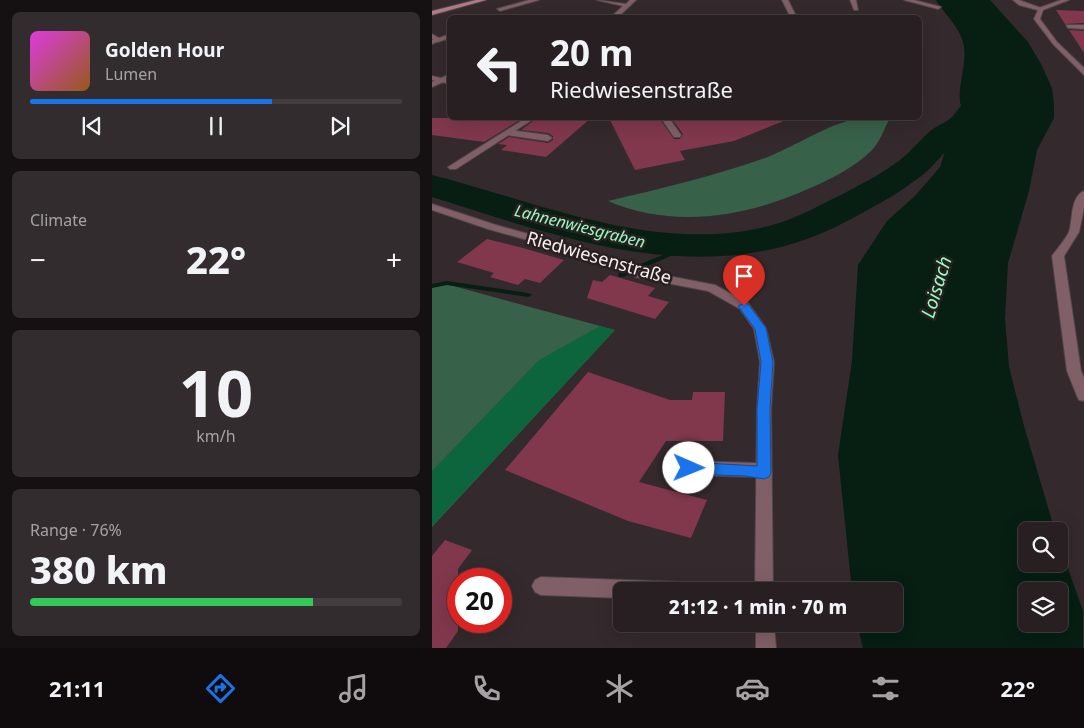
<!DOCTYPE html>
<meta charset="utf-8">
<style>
body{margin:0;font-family:"Noto Sans",sans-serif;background:#332c2e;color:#f1f3f6;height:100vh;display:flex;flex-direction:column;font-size:19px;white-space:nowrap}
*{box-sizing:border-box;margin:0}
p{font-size:16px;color:#a4a2a5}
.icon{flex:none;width:28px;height:28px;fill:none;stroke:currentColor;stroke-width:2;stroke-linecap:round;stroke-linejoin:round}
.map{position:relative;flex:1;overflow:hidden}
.sheet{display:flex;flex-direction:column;gap:12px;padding:12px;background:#151112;width:432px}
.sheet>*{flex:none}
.hud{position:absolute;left:15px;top:15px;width:475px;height:105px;border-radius:8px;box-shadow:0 5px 20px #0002,0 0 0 1px #433d3f;background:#271f21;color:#f1f3f6;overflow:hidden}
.buttons{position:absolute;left:586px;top:522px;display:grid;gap:10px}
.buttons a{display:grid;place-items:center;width:50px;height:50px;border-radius:8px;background:#271f21;box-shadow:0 5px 20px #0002,0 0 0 1px #433d3f;font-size:25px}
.speed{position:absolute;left:15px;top:568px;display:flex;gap:10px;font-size:25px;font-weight:700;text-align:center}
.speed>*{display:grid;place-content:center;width:65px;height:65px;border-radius:50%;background:#271f21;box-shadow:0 5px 20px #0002,0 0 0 1px #433d3f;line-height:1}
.speed .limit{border:8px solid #d22;background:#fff;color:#111}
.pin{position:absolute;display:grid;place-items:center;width:42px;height:42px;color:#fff;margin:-51px -21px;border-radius:50% 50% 50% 0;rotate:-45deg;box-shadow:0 0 5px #0007}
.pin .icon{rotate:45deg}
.me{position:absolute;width:55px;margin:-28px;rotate:91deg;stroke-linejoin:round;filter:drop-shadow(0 0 4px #0008)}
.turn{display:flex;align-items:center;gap:18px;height:105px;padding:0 20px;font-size:22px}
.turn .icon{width:65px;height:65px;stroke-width:2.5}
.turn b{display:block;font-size:35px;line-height:42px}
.big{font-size:38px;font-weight:800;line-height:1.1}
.sheet .tile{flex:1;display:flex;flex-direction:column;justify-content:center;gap:8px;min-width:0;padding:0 18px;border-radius:8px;background:#332c2e}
.sheet .dial{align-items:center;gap:0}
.dial b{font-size:65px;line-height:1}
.song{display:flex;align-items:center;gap:15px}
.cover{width:60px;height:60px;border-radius:8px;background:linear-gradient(135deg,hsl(300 70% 55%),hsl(30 70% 35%))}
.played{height:5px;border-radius:2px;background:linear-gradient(90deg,#1a73e8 65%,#433d3f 65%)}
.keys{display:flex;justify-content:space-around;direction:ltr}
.heat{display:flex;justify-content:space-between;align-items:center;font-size:28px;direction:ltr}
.charge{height:8px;border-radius:4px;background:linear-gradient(90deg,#34c759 76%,#433d3f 0)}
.trip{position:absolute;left:181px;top:582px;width:290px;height:50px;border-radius:8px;background:#271f21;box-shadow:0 5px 20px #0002,0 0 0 1px #433d3f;font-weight:800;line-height:50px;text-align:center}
.dock{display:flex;height:80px;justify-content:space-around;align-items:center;background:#100c0d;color:#a4a2a5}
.dock .icon{width:35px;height:35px}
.dock .active{color:#1a73e8}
.dock b{font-size:22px;color:#f1f3f6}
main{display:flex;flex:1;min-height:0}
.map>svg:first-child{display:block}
.green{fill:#386149}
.forest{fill:#0c653d}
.water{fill:#061f12;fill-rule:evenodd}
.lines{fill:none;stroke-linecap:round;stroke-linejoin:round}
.stream{fill:#061f12;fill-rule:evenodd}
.river{fill:#061f12;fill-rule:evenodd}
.building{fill:#81384c}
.lane-casing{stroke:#4f4548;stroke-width:2}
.street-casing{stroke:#4f4548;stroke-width:2}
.secondary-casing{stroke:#4f4548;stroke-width:2}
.lane{fill:#815f66;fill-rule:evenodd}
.street{fill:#815f66;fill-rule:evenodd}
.secondary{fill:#b07a86;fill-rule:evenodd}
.route{fill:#1a73e8;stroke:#114b97}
.labels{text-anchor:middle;stroke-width:5;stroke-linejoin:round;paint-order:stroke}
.far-water-label{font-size:16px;font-style:italic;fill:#93fec0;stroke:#2a2022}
.street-label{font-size:18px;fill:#f7f0f1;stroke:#2a2022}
.water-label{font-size:19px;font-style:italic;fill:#93fec0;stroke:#2a2022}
</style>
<main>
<section class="sheet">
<div class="tile">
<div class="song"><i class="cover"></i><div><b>Golden Hour</b><p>Lumen</p></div></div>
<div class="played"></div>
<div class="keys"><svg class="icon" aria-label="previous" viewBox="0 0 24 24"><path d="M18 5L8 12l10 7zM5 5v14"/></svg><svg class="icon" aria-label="pause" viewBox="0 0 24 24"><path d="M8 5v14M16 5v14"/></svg><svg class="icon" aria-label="next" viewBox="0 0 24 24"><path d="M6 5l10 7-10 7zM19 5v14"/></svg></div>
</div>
<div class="tile"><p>Climate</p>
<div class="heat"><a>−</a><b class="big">22°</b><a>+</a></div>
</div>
<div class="tile dial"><b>10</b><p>km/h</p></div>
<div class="tile"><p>Range · 76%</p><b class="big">380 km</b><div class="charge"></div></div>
</section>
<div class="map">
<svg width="652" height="648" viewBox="0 0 652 648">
<rect width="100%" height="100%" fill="#34292c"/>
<!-- green -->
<g class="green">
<path d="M428,118h26l3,2c-5,9 -9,22 -17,30 -18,18 -41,29 -64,39 -62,28 -135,40 -200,12 53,-12 106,-25 157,-43 32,-12 61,-34 95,-40z"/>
<path d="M14,284l169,46 -183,197v-240z"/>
</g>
<!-- forest -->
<path class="forest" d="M168,326l15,4 -183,196v-55l107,-111z"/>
<!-- water -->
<path class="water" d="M504,0h54l38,42 13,22 11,24 2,17v13l-17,32 -8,41 -21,72 -3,56 4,48 15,59 31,105h-28v33h33v-18l23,65v37h-220l-6,-24h37v-33h-42l-14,-136 14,-94 6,-96 29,-44 28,-25 25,-29 7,-22 -7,-19 11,-8 10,-12c-5,-16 6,-41 3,-59 -2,-18 -19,-32 -28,-47zM595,591h33v33h-33z"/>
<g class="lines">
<!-- stream -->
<g class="stream">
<path d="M257,244l3,2 -1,1 -68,30h-4l-1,-2 1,-2z"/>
<path d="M15,281l81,12 4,2 -4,2 -81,-12 -15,3v-4z"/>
</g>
<!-- river -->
<path class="river" d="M565,106l10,3 5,6c-11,16 -44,16 -60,30 -12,11 -21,25 -35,34 -17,13 -36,24 -55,34 -18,10 -37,20 -58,27 -124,43 -253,-6 -372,-43v-22c110,28 229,82 344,49 23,-7 44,-19 65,-29 20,-11 41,-21 59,-35 12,-9 21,-22 33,-31 18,-12 43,-18 64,-23z"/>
</g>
<!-- building -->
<g class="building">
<path d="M624,10l28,1v12l-19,1z"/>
<path d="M637,30l15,1v22z"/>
<path d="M0,118h91l-39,24 -52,-7z"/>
<path d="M105,118h54l-45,39 -45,-7 6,-5 -9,-1 11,-7 39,6 5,-3v-4l-5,-3 -27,-3z"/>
<path d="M177,118h50l15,21h6l3,-5 -12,-16h120l-57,23 -54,10 5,9 -50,10z"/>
<path d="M55,239l36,9 41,12 -24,23 -15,-4 -7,6 -28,-8 4,-4 -37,-11z"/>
<path d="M178,275l45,13 -7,8 21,6 -14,17 -68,-21 6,-18 9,2z"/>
<path d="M156,372l82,28h22l1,-8h32l-2,49h-57l-27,41 68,18 -16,38 -63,-17 -123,-51z"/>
<path d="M13,540l27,10 -14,19v62l-12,17h-14v-92z"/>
</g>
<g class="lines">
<!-- lane casing -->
<g class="lane-casing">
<g id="lane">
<path d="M418,0h6l2,10h-4z"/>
<path d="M581,0h6l25,9 -3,2 -22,-6z"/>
<path d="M634,25h18v4l-16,-1z"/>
<path d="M0,34l7,4 11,-4v4l-12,4 -6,-3z"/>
<path d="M18,74v5l-18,8v-5z"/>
<path d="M229,118h8l12,17 -1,2h-6z"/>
<path d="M78,130l38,5 4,3 -4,3 -41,-6 -1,-2z"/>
<path d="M257,461l68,2 13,5 2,5 -2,5 -6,2 -8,-3 -67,-2 -6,-2 -2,-5 2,-5z"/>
<path d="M109,577l140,5 6,3 3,6h-68v7l-81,-3 -6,-3 -3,-6 3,-6z"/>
</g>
</g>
<!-- street casing -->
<g class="street-casing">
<g id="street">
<path d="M97,0h10l-39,11 -3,-2z"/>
<path d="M165,0l29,4 4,-4h6l-19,18h-7l13,-12z"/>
<path d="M350,0h6l9,18h-6z"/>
<path d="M472,0h10l27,7 -3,2z"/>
<path d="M629,0h8l-26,10 -3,9 17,23 27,26v7l-31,-31 -19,-25 5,-11z"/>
<path d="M6,38l3,2 -9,4v-4z"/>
<path d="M0,76l18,4v4l-18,-4z"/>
<path d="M94,118h9l-79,51h-6l-2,-2z"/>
<path d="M652,191v17l-5,24 -15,24 17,115 3,7v23l-5,-1 -2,-4 -10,-25 -15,-115c5,-7 13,-16 17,-24 4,-12 1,-35 15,-41z"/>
<path d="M0,204l64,21 136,38 11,8 72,14 33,18 18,25 8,34 -3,47 2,182h-18l2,-182 3,-47 -6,-33 -14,-20 -32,-18 -73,-14 -11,-10 -136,-38 -56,-19z"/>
<path d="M324,624h18l2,24h-20z"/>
</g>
</g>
<!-- secondary casing -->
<g class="secondary-casing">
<path id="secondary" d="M44,0h10l-54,15v-4z"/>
</g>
<!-- lane -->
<use href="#lane" class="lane"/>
<!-- street -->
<use href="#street" class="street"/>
<!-- secondary -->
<use href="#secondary" class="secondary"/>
</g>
<!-- route -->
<path class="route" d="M312,303l4,1 18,24 7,34 -3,47 1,64 -2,4 -5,2 -19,-3 -56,-2 -5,-1 -2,-5 2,-4 5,-2 68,4v-57l4,-47 -6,-33 -17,-23z"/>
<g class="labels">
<!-- far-water labels -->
<g class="far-water-label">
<text transform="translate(148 226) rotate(14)" y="6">Lahnenwiesgraben</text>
</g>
<!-- street labels -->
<g class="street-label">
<text transform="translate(167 258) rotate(16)" y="6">Riedwiesenstraße</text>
</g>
<!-- water labels -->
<g class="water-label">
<text transform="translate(504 287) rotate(-73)" y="7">Loisach</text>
</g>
</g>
</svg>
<div class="buttons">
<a><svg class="icon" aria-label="search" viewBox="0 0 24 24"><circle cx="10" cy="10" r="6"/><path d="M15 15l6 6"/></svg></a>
<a><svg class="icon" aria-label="layers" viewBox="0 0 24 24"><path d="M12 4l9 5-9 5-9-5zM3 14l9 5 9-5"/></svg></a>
</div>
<div class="speed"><div class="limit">20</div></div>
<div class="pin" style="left:312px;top:306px;background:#d93025"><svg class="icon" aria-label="arrive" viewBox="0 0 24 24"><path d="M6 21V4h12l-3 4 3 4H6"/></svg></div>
<svg class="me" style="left:257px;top:468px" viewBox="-20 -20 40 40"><circle r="19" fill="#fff"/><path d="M0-13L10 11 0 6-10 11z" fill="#1a73e8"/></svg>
<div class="trip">21:12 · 1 min · 70 m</div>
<div class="hud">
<div class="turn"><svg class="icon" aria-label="left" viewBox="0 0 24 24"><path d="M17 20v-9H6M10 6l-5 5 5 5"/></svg><div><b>20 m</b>Riedwiesenstraße</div></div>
</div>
</div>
</main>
<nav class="dock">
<b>21:11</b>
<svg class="icon active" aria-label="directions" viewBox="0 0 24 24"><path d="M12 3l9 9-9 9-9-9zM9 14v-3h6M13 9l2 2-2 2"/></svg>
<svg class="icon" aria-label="music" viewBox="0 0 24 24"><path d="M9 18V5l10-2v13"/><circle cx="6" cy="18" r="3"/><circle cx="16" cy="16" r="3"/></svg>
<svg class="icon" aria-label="phone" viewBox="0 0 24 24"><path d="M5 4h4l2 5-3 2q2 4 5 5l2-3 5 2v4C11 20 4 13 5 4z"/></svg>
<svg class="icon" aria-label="climate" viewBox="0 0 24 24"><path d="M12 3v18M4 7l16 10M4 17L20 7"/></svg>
<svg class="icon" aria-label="car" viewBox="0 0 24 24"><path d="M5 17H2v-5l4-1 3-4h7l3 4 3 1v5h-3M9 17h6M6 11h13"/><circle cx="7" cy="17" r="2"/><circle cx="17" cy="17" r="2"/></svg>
<svg class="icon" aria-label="filters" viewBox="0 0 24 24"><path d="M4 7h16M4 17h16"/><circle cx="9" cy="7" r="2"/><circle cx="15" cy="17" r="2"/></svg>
<b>22°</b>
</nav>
